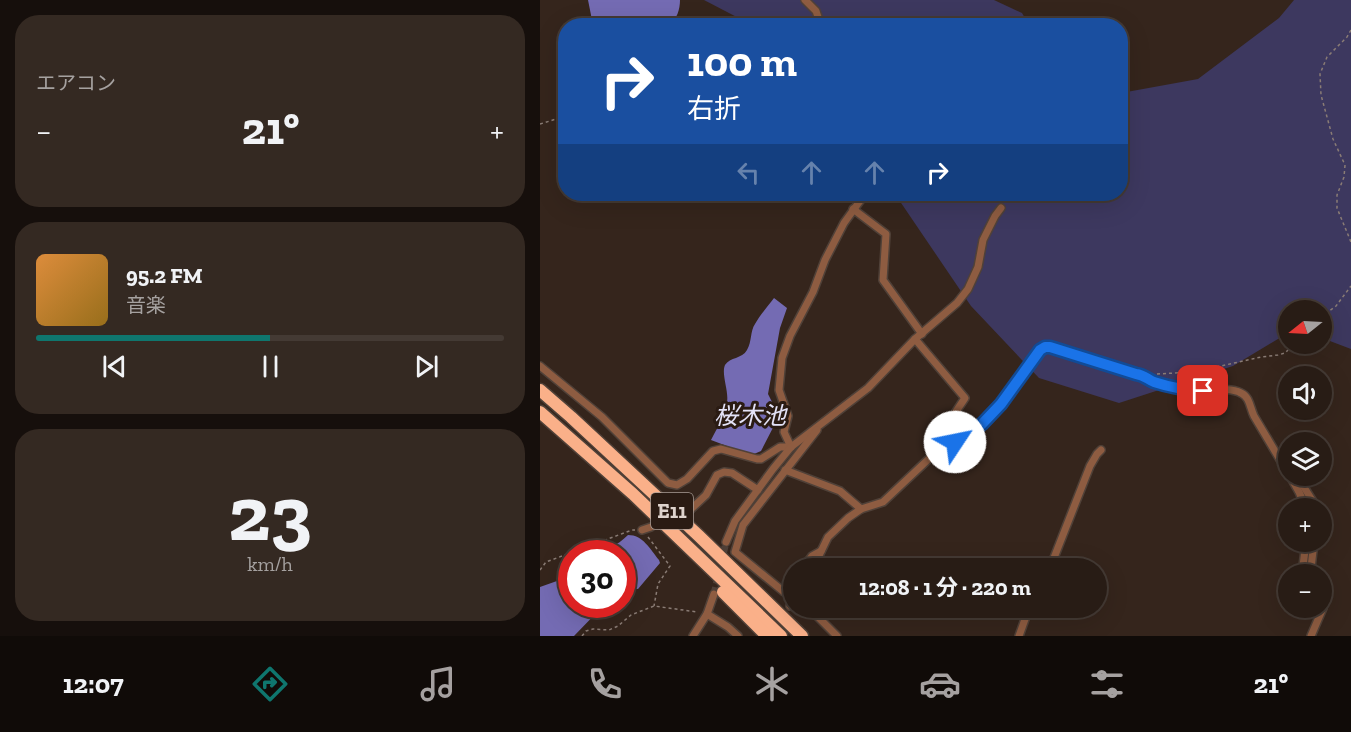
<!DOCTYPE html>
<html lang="ja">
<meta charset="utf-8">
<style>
body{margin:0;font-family:"Zilla Slab","Noto Sans JP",serif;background:#342922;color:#f1f3f6;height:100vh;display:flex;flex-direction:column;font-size:22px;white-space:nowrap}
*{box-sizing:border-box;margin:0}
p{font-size:20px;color:#a5a1a0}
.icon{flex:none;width:33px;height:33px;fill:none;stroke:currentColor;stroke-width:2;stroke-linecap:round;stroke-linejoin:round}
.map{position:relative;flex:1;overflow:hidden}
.details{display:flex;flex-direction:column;gap:15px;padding:15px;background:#160f0c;width:540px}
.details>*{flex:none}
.top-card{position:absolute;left:18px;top:18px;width:570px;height:183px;border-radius:24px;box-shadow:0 6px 24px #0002,0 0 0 2px #443a34;background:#1a4fa0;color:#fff;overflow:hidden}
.needle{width:39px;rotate:252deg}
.buttons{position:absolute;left:738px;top:300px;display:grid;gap:12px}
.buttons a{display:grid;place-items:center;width:54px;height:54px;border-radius:50%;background:#281c15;box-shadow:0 6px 24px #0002,0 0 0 2px #443a34;font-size:30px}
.speed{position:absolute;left:18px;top:540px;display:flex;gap:12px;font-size:30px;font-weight:700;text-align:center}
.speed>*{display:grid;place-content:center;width:78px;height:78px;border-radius:50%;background:#281c15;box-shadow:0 6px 24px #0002,0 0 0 2px #443a34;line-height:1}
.speed .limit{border:9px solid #d22;background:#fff;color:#111}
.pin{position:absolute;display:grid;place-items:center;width:51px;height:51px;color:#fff;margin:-26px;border-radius:12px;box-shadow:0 3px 9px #0006}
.me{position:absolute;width:66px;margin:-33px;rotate:56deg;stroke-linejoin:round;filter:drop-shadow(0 0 4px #0008)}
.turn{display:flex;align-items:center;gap:21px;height:126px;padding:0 30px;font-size:27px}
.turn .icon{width:78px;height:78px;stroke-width:2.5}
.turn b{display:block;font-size:42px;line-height:51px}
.lanes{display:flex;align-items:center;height:57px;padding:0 30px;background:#0003;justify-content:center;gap:30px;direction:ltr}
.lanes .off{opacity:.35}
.big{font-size:45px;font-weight:700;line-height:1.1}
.details .widget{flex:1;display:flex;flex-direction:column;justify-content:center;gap:9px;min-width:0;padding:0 21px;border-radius:24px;background:#342922}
.details .dial{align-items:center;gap:0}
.dial b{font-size:78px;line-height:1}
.song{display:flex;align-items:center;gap:18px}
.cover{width:72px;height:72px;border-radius:9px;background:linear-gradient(135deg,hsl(30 70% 55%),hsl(40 70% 35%))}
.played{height:6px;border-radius:3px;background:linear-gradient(90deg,#0f766e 50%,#443a34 50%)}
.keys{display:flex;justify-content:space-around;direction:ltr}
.heat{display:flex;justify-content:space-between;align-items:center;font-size:33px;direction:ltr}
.trip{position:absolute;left:243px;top:558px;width:324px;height:60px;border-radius:30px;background:#281c15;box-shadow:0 6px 24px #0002,0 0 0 2px #443a34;font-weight:700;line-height:60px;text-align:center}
.menu{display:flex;height:96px;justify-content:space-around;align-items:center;background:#100b08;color:#a5a1a0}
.menu .icon{width:42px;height:42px}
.menu .active{color:#0f766e}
.menu b{font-size:27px;color:#f1f3f6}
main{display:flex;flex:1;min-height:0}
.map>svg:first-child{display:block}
.green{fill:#3d385f}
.water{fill:#746bb3}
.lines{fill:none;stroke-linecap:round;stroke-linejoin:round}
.street-tunnel{stroke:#4e3f37;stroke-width:7;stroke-dasharray:7 3.5;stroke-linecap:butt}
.street-casing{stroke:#504138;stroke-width:10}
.highway-casing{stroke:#504138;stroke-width:15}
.path{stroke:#8a7c75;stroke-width:1.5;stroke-dasharray:3 3;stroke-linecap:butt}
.street{stroke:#8e5c41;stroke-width:7}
.highway{stroke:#fab089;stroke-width:12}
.route-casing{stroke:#114b97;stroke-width:15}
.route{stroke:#1a73e8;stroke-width:10}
.labels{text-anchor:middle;stroke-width:6;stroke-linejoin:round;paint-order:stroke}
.shield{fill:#2a1b13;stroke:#a89c95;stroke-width:1.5}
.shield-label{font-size:21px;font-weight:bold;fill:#ded3cd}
.water-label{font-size:24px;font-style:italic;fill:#e3e2f7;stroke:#2a1b13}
</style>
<main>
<section class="details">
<div class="widget"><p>エアコン</p>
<div class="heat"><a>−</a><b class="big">21°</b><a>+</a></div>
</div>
<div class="widget">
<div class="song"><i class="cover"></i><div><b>95.2 FM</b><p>音楽</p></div></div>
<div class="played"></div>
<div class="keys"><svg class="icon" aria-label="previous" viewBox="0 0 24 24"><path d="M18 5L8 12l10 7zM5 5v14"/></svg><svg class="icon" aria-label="pause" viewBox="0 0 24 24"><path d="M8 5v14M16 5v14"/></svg><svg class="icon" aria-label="next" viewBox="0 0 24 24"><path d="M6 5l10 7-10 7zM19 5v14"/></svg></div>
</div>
<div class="widget dial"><b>23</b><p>km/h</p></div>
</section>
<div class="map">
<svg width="811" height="636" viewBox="0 0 811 636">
<rect width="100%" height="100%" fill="#35251c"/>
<!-- green -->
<g class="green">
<path d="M164,0h290l28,13 7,12h-277z"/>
<path d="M754,0h57v349l-29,-11v-28h-34v23l-55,33 -114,37 -80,-25 -68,-72 -76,-112h225l1,-101 77,-14 81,-61z"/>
</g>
<!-- water -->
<g class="water">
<path d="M48,0h92c0,9 -3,20 -11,24 -7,4 -64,2 -76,1z"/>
<path d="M234,298l13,10 -7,20 -12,66 11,22 -18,35 -7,3h-6l-37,-14c6,-12 15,-25 16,-38 2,-11 -6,-28 -2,-37 5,-8 17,-6 22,-15 5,-8 3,-19 8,-26 5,-9 13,-18 19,-26z"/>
<path d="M88,535c15,0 22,14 31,25l1,3 -22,26 -9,-1 -6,-8 -1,-26 -32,-1c15,-2 27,-7 38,-18z"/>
<path d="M31,576l1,28 32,1 -30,31h-34v-49z"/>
</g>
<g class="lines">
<!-- street-tunnel -->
<g class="street-tunnel">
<path d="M111,527l39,-17"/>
<path d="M174,594l12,-52"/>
</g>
<!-- street casing -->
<g class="street-casing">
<g id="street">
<path d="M265,0l11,11 5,15"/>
<path d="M313,209l33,25 -3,46 39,54"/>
<path d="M375,339l50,59 -14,21 4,23"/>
<path d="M0,366l62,51 66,66 9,2 10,-6 26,-28 8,-2 36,10h4l19,-12h11"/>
<path d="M251,447l-7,-15 4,-16 -9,-26 3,-32 8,-22 23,-44 12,-32 19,-37 21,-29"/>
<path d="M748,460v1"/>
<path d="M245,470l55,21 21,18"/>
<path d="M750,476l9,16 7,16"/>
<path d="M757,476l20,32"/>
<path d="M150,510l16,-15 11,-20 7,-3 8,1 26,17"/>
<path d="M102,530l9,-3"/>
<path d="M186,542l9,-21 38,-52 18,-22 77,-59 47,-49 42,-36 11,-14 10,-22 5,-27 12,-24 6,-8"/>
<path d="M766,542l-3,24 6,8"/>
<path d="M774,542l-3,26 5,6"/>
<path d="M263,568l9,-12 9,-5"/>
<path d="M273,568l15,-31 20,-19 13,-9 22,-7 51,-48 38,-21 29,-29 24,-32 6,-11 9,-11 5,-3h5l86,27c7,1 10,5 17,8 10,4 25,7 36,8 16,2 38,-4 52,3 9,4 9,15 13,23l34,57"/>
<path d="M510,568l40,-102 7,-12 4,-4"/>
<path d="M254,580l-10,12 -49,-40 8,-27 74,-95"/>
<path d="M782,587l1,8v11"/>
<path d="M250,606l4,-6"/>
<path d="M269,608l28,28"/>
<path d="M167,614l21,13 10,9"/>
<path d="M153,636l14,-22 7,-20"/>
<path d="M479,636l10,-28"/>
<path d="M771,636l12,-28 -1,-7"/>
</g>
</g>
<!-- highway casing -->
<g class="highway-casing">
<g id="highway">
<path d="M0,390l31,27 128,119 103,100"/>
<path d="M0,412l93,82 148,142"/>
<path d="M183,592l44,44"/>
</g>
</g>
<!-- path -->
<g class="path">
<path d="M811,30l-4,7 -20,20 -7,17 1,21 12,44 12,26 -1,12 -7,18v13l14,34"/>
<path d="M0,124l26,-8"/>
<path d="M782,332l2,-4 4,-16 8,-6 15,-20"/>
<path d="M617,374l37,-2 67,-15 17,-2 7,-2 9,-9"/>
<path d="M108,537l22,29 -12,18 -4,22"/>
<path d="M0,570l6,-8 86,-32h3"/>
<path d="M42,636l4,-5 7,-2 16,1 9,-4 13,-11 23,-9 43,6"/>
</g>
<!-- street -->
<use href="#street" class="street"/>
<!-- highway -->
<use href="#highway" class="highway"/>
</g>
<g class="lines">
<!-- route casing -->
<g class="route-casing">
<path id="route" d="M415,442l17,-9 10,-9 19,-20 39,-54 5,-3h5l86,27c8,1 11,5 18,8 15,5 32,8 49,9"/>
</g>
<!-- route -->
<use href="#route" class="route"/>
</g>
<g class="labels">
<!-- shield labels -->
<rect class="shield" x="111" y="493" width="42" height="36" rx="4.5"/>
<g class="shield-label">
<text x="132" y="518">E11</text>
</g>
<!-- water labels -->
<g class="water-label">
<text x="210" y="424">桜木池</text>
</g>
</g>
</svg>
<div class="buttons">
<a><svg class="needle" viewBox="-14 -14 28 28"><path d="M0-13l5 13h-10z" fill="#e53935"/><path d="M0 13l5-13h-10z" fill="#a5a1a0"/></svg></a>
<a><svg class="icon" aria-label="sound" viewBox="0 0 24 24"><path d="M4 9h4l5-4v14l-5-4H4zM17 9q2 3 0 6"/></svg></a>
<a><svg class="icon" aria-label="layers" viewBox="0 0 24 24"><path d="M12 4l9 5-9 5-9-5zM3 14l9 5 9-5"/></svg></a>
<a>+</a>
<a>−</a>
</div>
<div class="speed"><div class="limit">30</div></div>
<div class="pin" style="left:663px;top:391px;background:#d93025"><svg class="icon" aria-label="arrive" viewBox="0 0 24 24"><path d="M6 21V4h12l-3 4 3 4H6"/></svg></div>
<svg class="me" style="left:415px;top:442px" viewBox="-20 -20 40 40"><circle r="19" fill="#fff"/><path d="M0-13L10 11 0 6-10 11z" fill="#1a73e8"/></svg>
<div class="trip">12:08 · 1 分 · 220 m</div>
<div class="top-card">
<div class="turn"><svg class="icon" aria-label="right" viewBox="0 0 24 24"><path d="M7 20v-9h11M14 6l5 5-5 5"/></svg><div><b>100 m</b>右折</div></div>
<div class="lanes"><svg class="icon off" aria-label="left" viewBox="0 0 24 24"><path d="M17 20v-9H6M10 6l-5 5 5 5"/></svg><svg class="icon off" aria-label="ahead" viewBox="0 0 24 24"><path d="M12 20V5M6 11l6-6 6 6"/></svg><svg class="icon off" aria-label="ahead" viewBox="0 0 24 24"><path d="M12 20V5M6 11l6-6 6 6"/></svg><svg class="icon" aria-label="right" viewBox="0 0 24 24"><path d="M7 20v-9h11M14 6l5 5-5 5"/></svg></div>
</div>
</div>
</main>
<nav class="menu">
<b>12:07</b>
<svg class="icon active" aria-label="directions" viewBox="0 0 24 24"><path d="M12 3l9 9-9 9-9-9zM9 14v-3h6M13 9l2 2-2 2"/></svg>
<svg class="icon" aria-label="music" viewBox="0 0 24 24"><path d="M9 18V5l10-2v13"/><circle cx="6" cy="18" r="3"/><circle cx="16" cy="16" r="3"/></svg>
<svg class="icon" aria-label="phone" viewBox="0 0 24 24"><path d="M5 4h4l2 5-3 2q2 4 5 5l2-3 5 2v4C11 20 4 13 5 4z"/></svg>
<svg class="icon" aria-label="climate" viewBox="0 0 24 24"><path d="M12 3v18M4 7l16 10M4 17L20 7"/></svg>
<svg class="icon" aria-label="car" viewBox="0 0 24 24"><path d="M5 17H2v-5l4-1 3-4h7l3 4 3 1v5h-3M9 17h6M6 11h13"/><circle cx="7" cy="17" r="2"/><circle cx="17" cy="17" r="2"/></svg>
<svg class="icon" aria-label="filters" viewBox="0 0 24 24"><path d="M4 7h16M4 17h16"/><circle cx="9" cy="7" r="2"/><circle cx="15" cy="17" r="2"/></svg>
<b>21°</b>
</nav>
